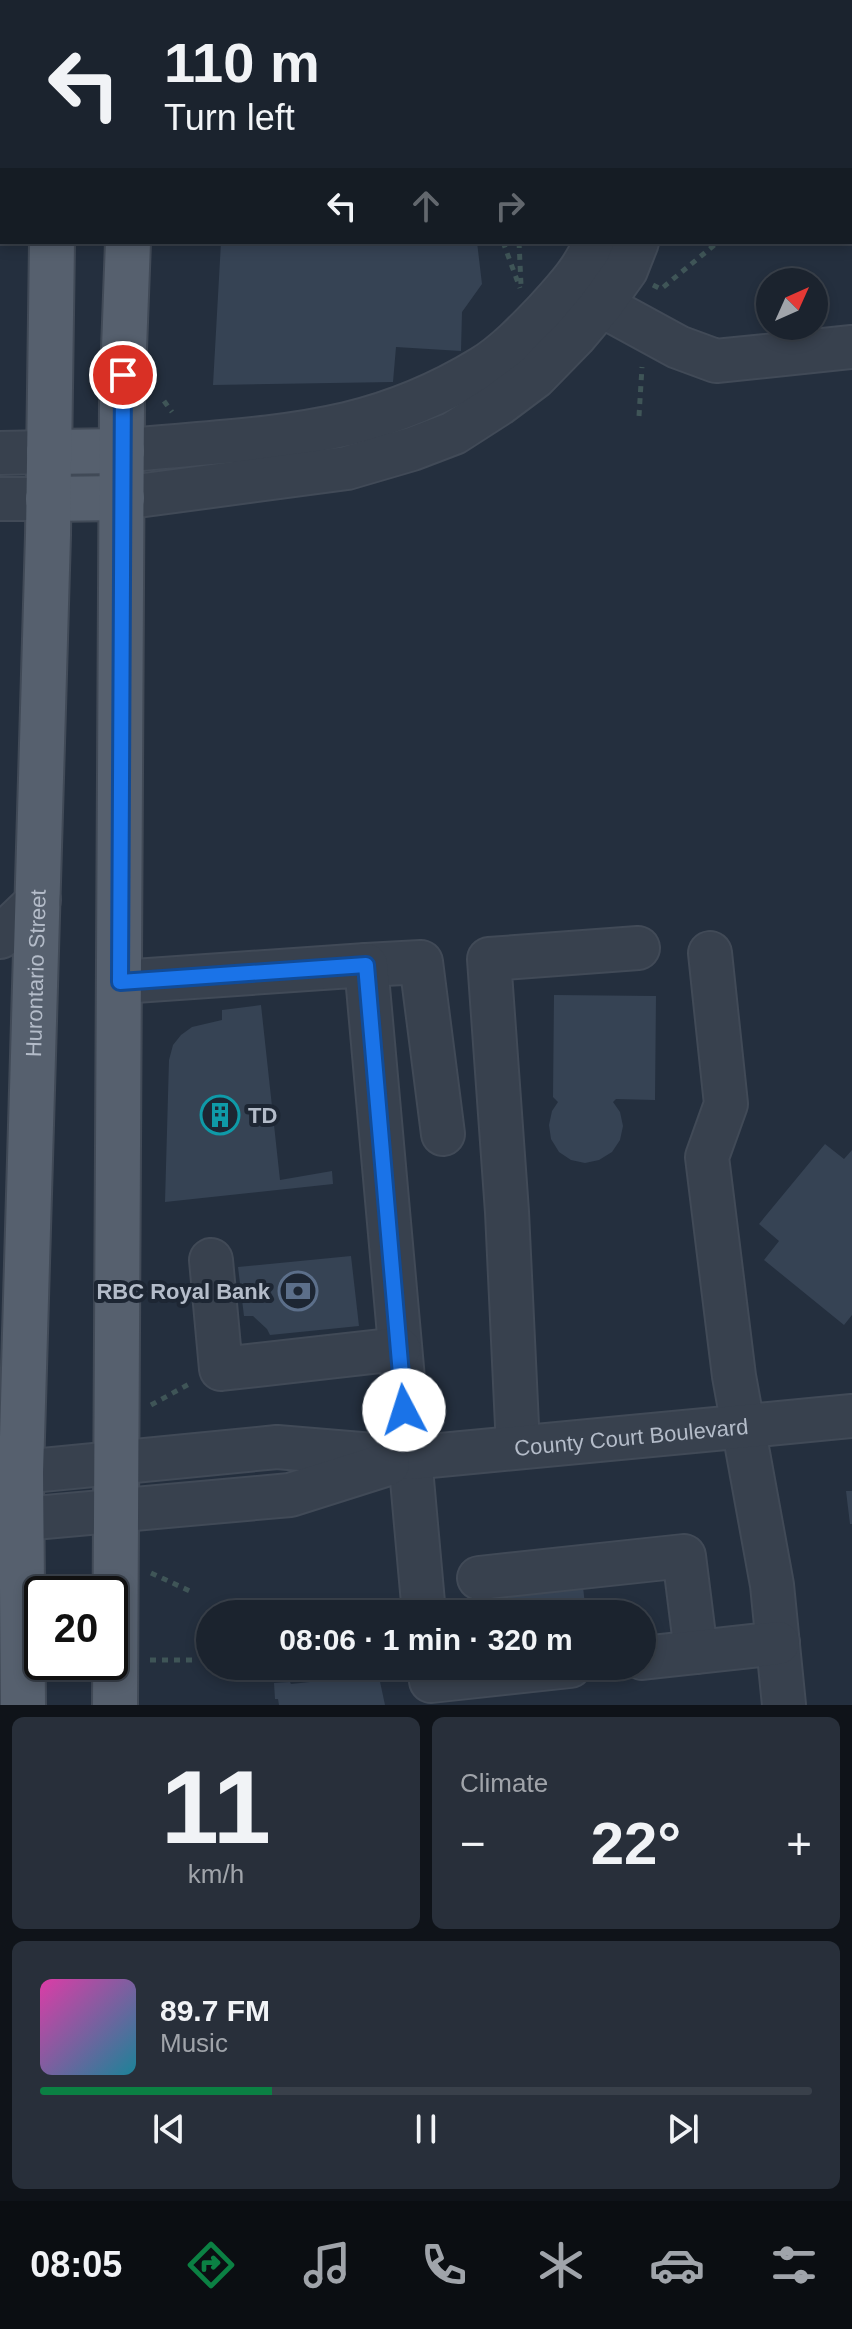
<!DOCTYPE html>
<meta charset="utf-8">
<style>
body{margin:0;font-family:Helvetica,sans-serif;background:#282f3a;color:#f1f3f6;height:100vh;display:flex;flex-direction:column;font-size:30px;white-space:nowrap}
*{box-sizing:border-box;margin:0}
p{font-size:26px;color:#a0a4aa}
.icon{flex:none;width:44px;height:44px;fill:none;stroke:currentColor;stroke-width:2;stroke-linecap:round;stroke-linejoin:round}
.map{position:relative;height:1705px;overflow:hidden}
.side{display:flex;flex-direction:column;gap:12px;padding:12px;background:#0f1319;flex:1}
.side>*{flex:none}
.hud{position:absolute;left:0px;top:0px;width:852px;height:244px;box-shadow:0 4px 12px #0003,0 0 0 2px #39404a;background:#1b232e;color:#f1f3f6;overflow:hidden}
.needle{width:52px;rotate:45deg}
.controls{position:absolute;left:756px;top:268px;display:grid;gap:16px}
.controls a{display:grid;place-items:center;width:72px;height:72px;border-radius:50%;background:#1b232e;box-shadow:0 4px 12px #0003,0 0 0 2px #39404a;font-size:40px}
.speed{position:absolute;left:24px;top:1576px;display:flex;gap:16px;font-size:40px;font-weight:700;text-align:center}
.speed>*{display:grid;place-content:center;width:104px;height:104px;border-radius:50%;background:#1b232e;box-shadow:0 4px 12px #0003,0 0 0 2px #39404a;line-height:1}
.speed .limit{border:4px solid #111;border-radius:12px;background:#fff;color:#111}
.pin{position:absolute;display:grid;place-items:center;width:68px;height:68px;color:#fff;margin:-34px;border:4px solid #fff;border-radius:50%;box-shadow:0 2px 8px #0007}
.me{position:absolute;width:88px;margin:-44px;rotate:355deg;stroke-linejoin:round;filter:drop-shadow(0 0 6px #0008)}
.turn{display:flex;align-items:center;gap:28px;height:168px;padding:0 32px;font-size:36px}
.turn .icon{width:104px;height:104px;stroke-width:2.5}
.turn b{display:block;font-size:56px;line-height:68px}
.lanes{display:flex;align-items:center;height:76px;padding:0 32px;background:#0003;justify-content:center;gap:40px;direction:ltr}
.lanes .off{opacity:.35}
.big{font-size:60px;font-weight:700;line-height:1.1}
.side .tile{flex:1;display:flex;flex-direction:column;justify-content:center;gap:12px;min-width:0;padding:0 28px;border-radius:12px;background:#282f3a}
.side .dial{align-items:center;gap:0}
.dial b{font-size:104px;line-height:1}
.song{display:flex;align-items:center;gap:24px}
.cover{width:96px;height:96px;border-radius:12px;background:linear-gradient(135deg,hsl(320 70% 55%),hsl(190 70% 35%))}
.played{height:8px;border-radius:4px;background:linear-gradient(90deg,#0b8043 30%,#39404a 30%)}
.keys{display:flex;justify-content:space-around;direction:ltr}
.heat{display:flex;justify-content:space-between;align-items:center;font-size:44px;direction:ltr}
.side .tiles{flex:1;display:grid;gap:12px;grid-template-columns:1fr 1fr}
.tile:last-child{grid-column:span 2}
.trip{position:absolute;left:196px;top:1600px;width:460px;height:80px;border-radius:40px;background:#1b232e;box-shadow:0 4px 12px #0003,0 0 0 2px #39404a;font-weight:700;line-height:80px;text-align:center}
.tab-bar{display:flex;height:128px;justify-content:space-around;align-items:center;background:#0b0e12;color:#a0a4aa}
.tab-bar .icon{width:56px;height:56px}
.tab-bar .current{color:#0b8043}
.tab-bar b{font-size:36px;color:#f1f3f6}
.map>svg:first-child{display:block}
.building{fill:#364354}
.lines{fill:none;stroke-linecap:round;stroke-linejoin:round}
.minor-casing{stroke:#414a57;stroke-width:46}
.major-casing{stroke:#414a57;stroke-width:48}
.path{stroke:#3f5557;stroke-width:5;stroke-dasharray:6 6;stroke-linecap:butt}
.minor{stroke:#38414e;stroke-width:42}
.major{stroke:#56606e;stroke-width:44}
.route-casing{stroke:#114b97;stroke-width:20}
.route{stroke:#1a73e8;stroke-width:14}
.labels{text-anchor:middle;stroke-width:8;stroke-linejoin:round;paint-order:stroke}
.street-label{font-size:22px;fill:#b4bcc9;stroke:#1d2633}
.poi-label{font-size:22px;font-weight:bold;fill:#b4bcc9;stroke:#1d2633;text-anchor:start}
</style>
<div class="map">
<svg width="852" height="1705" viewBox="0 0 852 1705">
<rect width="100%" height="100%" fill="#242f3e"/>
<!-- building -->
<g class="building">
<path d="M221,242h256l5,42 -20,28 -1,39 -65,-4 -3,35 -180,3z"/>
<path d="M554,995l102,1 -1,104 -39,-1 -3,3 7,10 3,14 -3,14 -8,12 -13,8 -14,3 -14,-3 -12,-8 -8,-13 -2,-14 3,-14 6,-9 -5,-5z"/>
<path d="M261,1005l19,175 52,-9 1,13 -168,18 4,-142 4,-15 8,-10 11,-8 30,-7v-10z"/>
<path d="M825,1144l19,15 8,-9v165l-8,10 -80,-65 15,-19 -20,-17z"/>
<path d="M351,1256l8,70 -89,9 -3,-6 -14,-13h-9l-6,-49z"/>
<path d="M846,1491h6v33h-2z"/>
<path d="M582,1578l4,36h-79l-2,-13h5l-2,-15z"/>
<path d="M366,1676l1,2 12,-1 6,28h-106l-1,-6h-3l-1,-16 16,-1 1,2z"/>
</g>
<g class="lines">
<!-- minor casing -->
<g class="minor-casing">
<g id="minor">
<path d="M632,0l1,2"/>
<path d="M673,0v2"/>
<path d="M819,0l1,2"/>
<path d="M601,305l77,42 38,14 136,-14"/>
<path d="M122,451c74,-8 152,-10 225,-27 46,-11 94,-31 135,-56 23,-14 45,-37 64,-57 19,-21 39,-42 49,-69"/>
<path d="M0,453l49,-1"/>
<path d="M122,498l225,-30 65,-19 42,-16 45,-29 36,-27 40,-41 26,-31 25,-35 11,-28"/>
<path d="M0,499h48"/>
<path d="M0,937l39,-37"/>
<path d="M710,953l16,151 -19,53 27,219 38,209 12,120"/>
<path d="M366,965l55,-3 22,172"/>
<path d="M120,982l246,-17 58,649"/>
<path d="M211,1260l10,109 178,-20"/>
<path d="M518,1447l-11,-235 -18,-253 149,-11"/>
<path id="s1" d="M0,1474l277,-27 132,11 443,-42"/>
<path d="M0,1521l290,-26 98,-31"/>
<path d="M479,1578l205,-22 12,96"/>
<path d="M642,1658l136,-15"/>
<path d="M431,1681l139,-15"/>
</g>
</g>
<!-- major casing -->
<g class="major-casing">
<g id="major">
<path d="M56,2v-2"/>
<path d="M137,2v-2"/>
<path d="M49,452l73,-1"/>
<path d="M48,499l74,-1"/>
<path id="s2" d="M23,1705l-2,-233 27,-937 4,-293"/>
<path d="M115,1705l7,-1303 6,-160"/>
</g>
</g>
<!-- path -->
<g class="path">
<path d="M557,0v2"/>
<path d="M491,2l16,-2"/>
<path d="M503,242l17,46"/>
<path d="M519,242l2,43"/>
<path d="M653,285l8,4 57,-47"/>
<path d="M164,401l8,11"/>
<path d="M639,416l3,-49"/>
<path d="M151,1405l40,-22"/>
<path d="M151,1573l41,19"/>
<path d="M150,1660h43"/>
</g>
<!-- minor -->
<use href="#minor" class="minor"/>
<!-- major -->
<use href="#major" class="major"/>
</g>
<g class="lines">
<!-- route casing -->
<g class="route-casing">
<path id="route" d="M123,375l-3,607 246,-17 38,445"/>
</g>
<!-- route -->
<use href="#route" class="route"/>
</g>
<!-- icons -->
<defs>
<g id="building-ring" transform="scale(2)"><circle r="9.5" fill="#1d2633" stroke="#0f9aa8" stroke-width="1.5"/><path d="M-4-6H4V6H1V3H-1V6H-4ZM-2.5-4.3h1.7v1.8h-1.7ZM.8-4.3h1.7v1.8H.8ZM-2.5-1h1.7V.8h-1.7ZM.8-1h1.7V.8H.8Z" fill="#0f9aa8"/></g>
<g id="bank-ring" transform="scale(2)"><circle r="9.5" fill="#1d2633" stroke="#5c6f8a" stroke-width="1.5"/><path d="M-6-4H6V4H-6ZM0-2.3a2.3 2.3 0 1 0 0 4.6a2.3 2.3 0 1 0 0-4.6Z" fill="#5c6f8a"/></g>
</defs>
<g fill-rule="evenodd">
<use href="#building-ring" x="220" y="1115"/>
<use href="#bank-ring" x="298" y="1291"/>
</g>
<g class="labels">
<!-- street labels -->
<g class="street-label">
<text dy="8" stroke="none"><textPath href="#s2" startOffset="732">Hurontario Street</textPath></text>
<text dy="8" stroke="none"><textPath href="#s1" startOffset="634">County Court Boulevard</textPath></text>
</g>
<!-- poi labels -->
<g class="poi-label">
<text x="248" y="1123">TD</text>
<text x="270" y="1299" text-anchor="end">RBC Royal Bank</text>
</g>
</g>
</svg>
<div class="controls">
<a><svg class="needle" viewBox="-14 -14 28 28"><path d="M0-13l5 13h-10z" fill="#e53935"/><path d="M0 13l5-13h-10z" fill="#a0a4aa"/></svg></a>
</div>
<div class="speed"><div class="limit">20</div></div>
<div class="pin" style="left:123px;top:375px;background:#d93025"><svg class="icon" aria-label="arrive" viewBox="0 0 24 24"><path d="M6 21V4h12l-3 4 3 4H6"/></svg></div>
<svg class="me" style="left:404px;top:1410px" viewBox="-20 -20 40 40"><circle r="19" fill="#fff"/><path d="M0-13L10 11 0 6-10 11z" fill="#1a73e8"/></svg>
<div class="trip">08:06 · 1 min · 320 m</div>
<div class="hud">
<div class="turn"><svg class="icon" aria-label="left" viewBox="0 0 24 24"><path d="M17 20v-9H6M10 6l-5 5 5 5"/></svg><div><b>110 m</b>Turn left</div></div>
<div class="lanes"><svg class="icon" aria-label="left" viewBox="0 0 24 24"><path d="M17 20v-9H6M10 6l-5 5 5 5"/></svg><svg class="icon off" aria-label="ahead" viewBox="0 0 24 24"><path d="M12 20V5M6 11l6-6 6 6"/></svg><svg class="icon off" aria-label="right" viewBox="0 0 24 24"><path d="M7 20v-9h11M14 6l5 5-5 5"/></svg></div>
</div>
</div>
<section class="side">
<div class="tiles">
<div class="tile dial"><b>11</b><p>km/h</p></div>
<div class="tile"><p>Climate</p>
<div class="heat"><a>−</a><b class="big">22°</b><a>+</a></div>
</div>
<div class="tile">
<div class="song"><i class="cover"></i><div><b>89.7 FM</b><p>Music</p></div></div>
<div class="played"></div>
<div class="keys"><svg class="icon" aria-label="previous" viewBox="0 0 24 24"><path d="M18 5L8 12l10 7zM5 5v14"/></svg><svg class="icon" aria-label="pause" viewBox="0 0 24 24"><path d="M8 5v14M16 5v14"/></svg><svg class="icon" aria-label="next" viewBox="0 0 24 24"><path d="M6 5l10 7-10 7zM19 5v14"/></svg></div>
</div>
</div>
</section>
<nav class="tab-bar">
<b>08:05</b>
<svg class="icon current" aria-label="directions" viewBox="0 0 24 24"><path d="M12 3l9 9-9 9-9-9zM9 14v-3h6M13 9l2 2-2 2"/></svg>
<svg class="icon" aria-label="music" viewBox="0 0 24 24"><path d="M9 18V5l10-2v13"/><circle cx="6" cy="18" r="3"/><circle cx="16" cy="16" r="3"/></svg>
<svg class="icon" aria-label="phone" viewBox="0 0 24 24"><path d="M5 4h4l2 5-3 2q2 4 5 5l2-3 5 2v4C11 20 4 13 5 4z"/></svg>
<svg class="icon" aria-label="climate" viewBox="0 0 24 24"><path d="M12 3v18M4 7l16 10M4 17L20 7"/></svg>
<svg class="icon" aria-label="car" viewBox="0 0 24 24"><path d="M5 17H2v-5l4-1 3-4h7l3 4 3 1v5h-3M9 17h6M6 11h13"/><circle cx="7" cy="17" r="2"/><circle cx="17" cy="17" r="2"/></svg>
<svg class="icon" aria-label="filters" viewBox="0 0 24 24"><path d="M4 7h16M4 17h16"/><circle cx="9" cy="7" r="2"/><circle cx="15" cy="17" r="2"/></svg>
</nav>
